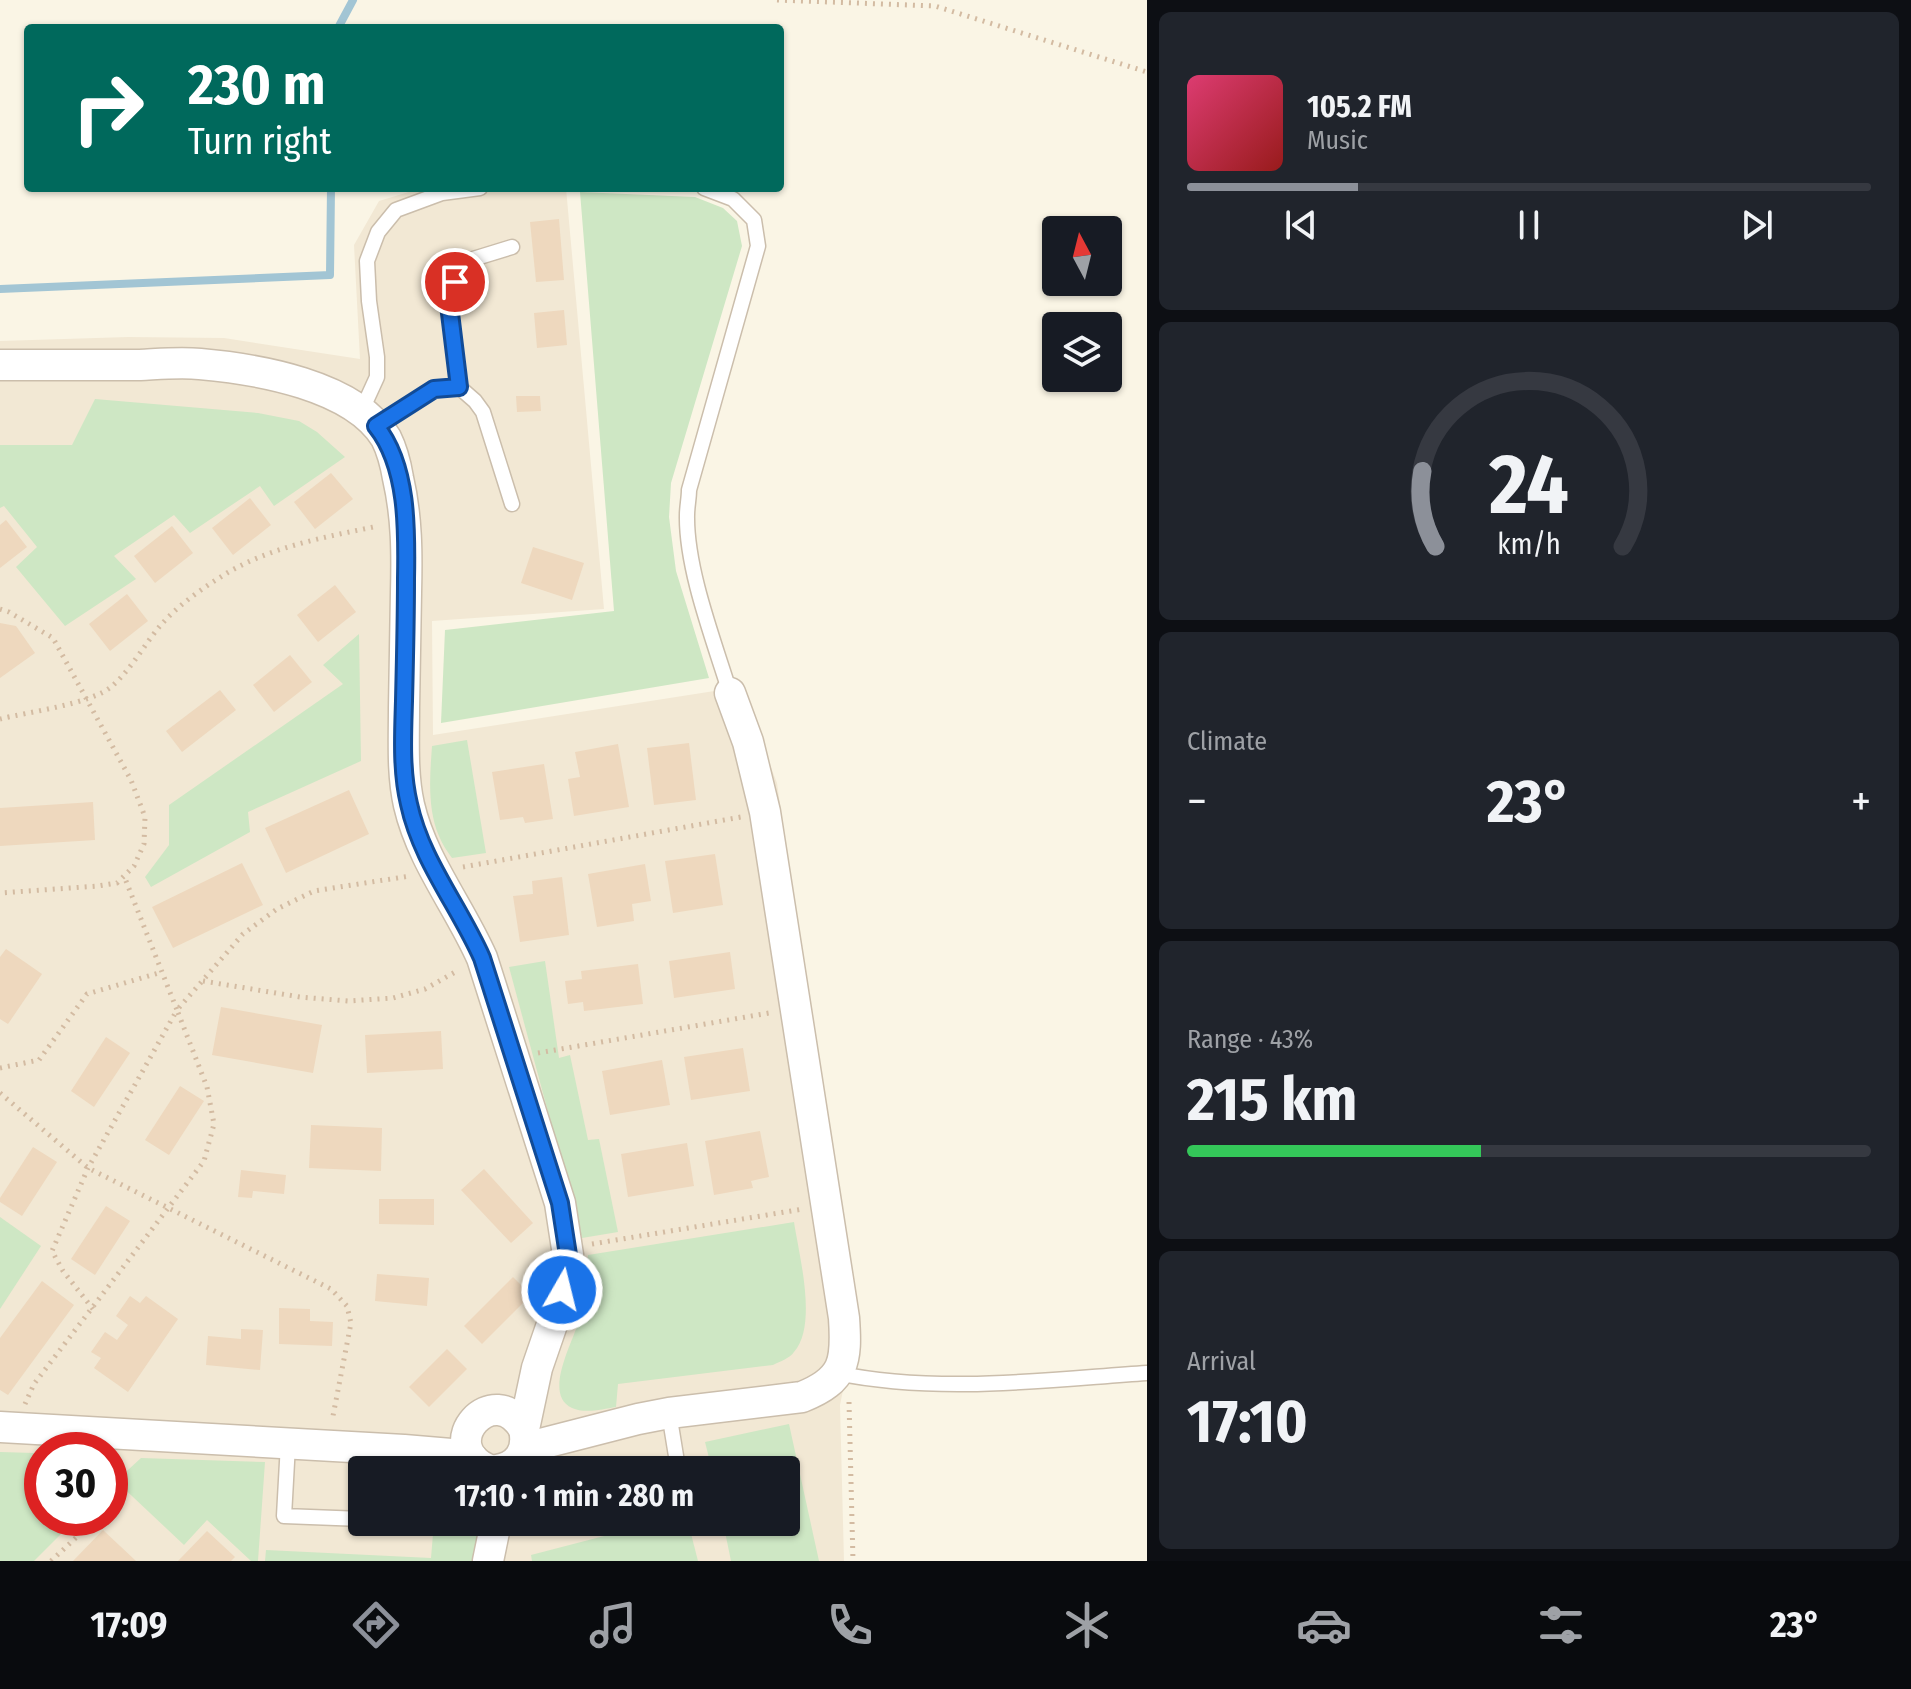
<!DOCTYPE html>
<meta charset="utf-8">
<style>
body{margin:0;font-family:"Fira Sans Condensed",sans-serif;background:#20242c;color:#f1f3f6;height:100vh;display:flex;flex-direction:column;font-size:30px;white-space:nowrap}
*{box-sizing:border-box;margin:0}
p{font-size:26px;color:#9ea1a6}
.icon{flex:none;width:44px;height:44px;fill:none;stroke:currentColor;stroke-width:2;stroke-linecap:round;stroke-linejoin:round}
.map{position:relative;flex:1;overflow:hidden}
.details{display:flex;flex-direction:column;gap:12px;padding:12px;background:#0d0f14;width:764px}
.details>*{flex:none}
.banner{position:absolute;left:24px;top:24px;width:760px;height:168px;border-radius:8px;box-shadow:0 2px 6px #0004;background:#00695c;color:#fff;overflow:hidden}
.needle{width:52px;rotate:353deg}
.tools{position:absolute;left:1042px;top:216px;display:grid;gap:16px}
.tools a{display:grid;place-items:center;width:80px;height:80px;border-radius:8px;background:#171b24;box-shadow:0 2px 6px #0004;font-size:40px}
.speed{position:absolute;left:24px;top:1432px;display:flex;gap:16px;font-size:40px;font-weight:700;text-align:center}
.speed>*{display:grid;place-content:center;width:104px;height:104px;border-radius:50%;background:#171b24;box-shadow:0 2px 6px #0004;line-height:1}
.speed .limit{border:12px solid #d22;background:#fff;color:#111}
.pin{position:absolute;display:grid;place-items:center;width:68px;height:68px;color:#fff;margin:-34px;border:4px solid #fff;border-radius:50%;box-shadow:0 2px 8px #0007}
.me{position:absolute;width:88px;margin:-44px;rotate:8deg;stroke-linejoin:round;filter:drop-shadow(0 0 6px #0008)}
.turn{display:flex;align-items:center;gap:28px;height:168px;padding:0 32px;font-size:36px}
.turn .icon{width:104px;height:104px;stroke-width:2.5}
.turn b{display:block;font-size:56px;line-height:68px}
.big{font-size:60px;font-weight:700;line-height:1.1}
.details .widget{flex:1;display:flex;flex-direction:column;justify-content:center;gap:12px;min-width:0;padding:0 28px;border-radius:12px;background:#20242c}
.details .dial{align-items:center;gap:0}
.dial svg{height:208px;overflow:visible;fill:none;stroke:#363941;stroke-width:7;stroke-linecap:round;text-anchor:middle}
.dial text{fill:#f1f3f6;stroke:none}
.song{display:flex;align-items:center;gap:24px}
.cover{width:96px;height:96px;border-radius:12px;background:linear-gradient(135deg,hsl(340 70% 55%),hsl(0 70% 35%))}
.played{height:8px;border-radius:4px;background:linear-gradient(90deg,#8c9099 25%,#363941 25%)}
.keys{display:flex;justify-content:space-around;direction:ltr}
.heat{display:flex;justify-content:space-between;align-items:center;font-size:44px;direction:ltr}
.charge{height:12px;border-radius:6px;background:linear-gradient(90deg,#34c759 43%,#363941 0)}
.trip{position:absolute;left:348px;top:1456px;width:452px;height:80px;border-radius:8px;background:#171b24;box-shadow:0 2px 6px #0004;font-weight:700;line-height:80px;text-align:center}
.menu{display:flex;height:128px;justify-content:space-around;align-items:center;background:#090b0e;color:#9ea1a6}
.menu .icon{width:56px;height:56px}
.menu .active{color:#8c9099}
.menu b{font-size:36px;color:#f1f3f6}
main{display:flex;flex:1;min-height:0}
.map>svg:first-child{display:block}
.residential{fill:#f2e8d4;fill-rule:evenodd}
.green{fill:#cee7c4}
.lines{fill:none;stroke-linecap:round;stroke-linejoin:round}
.stream{stroke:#a2c5d4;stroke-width:8}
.building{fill:#eed8be}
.service-casing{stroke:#cbbeac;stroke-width:17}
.minor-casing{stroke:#cbbeac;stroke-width:33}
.path{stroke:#d3bba2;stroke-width:5;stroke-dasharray:2 6;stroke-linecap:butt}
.service{stroke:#fff;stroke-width:14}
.minor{stroke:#fff;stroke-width:30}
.route-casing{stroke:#114b97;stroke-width:20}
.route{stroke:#1a73e8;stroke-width:14}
</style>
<main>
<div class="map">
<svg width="1147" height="1561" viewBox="0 0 1147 1561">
<rect width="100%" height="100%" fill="#faf5e5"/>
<!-- residential -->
<path class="residential" d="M422,188h144l38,421 -172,12 1,114 307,-48 37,96 78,548 -15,74 4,156h-844v-1220l128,-4 96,1 136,21 -6,-114 25,-44zM42,1450h68v68h-68zM362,1470h424v52h-424z"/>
<!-- green -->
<g class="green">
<path d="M580,192l115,5 28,11 14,13 5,25 -71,237 -2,34 7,54 33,107 -268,45 4,-93 169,-19z"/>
<path d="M95,399l163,14 41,8 18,11 28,25 -71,49 -14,-20 -70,47 -16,-18 -60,41 22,23 -71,47 -49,-59 21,-20 -33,-41 -4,2v-63h72z"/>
<path d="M359,634l2,127 -113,51 2,20 -99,55 -6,-10 24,-32v-40l174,-121 -20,-19z"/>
<path d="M467,740l19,113 -34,5c-5,-7 -10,-14 -13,-22 -12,-28 -9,-61 -7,-90z"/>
<path d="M545,961l14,97 11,-3 18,85 11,-1 19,93 -36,6 -73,-271z"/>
<path d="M0,1217l41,29 -41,63z"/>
<path d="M794,1222c5,33 24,103 0,130 -4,6 -15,10 -21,13l-155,19 -2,23c-13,2 -31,7 -44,1 -29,-13 0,-64 6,-85 6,-22 7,-46 10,-68z"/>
<path d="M789,1424l30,137h-88l-8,-39h63v-52h-74l-7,-28z"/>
<path d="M0,1452l35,1 7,7v58h35l-43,43h-34z"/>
<path d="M141,1458l124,4 -7,99h-7l-44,-41 -23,25 -68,-64z"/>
<path d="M434,1522h48l-9,39h-208l1,-11 165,8z"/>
<path d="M658,1522h30l10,39h-166l-1,-6z"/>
</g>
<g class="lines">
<!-- stream -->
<g class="stream">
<path d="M338,28l15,-28"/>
<path d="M0,289l330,-14 1,-87"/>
</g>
</g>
<!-- building -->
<g class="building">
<path d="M559,219l5,61 -28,2 -6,-60z"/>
<path d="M564,310l3,35 -30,3 -3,-35z"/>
<path d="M516,396h24l1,15 -24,1z"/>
<path d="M331,473l22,26 -38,30 -21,-27z"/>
<path d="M250,498l21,27 -38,30 -21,-27z"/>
<path d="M6,520l21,27 -27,21v-43z"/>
<path d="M172,526l21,27 -38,30 -21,-27z"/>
<path d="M533,547l51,16 -12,37 -51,-17z"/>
<path d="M335,585l21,27 -38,30 -21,-27z"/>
<path d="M127,594l21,27 -38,30 -21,-27z"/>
<path d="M0,623l16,3 19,27 -35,25z"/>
<path d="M290,655l22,27 -38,30 -21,-27z"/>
<path d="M220,690l16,20 -54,42 -16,-21z"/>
<path d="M689,743l7,57 -42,5 -7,-57z"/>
<path d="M618,744l11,63 -55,9 -6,-37 12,-2 -5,-25z"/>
<path d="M544,764l9,55 -28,4 -2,-6 -23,3 -8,-48z"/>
<path d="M349,790l20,44 -83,39 -21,-45z"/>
<path d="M93,802l2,38 -95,6v-38z"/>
<path d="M715,854l8,51 -50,8 -8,-52z"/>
<path d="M242,863l21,42 -90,43 -21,-41z"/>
<path d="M645,864l6,37 -19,3 2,17 -37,6 -9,-53z"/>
<path d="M562,877l7,58 -49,7 -7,-46 20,-2 -1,-13z"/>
<path d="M6,949l36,25 -34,50 -8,-5v-62z"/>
<path d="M730,952l5,37 -61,9 -5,-37z"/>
<path d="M638,964l5,40 -59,7 -1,-9 -15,2 -3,-23 17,-2 -1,-8z"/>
<path d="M221,1007l101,18 -9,48 -101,-18z"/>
<path d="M441,1031l2,38 -76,4 -2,-38z"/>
<path d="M106,1037l24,16 -36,54 -23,-16z"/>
<path d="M743,1048l7,43 -59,9 -7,-43z"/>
<path d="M662,1060l8,45 -60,10 -8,-44z"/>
<path d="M180,1086l24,15 -35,54 -24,-15z"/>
<path d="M311,1125l71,3 -1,43 -72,-3z"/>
<path d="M760,1131l9,46 -18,4 2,7 -39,7 -9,-54z"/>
<path d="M687,1143l7,43 -66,11 -7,-43z"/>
<path d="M33,1147l24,15 -35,54 -22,-14v-4z"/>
<path d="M484,1169l49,54 -22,20 -50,-53z"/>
<path d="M241,1170l45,5 -2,19 -31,-3 -1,7 -14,-1z"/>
<path d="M379,1199h55v26l-55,-1z"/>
<path d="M106,1206l24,15 -35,54 -24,-16z"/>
<path d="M377,1274l52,4 -2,28 -52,-5z"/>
<path d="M513,1277l18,18 -49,49 -18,-18z"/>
<path d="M42,1281l32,24 -66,90 -8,-5v-52z"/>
<path d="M130,1296l10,7 6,-7 32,23 -50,73 -34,-24 7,-10 -10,-6 14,-20 12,8 11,-15 -12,-9z"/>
<path d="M279,1308l31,1v12l23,1 -1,24 -53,-2z"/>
<path d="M241,1329l22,1 -3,40 -54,-5 2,-29 33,3z"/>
<path d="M447,1349l20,20 -38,38 -20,-20z"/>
<path d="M103,1530l33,31h-63z"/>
<path d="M207,1531l28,26 -4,4h-53z"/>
</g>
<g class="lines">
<!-- service casing -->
<g class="service-casing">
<g id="service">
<path d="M704,188l29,11 21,21 4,26 -69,244c0,8 -2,17 -2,25 -1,54 27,126 43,178"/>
<path d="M459,387l-10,-82 6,-23 18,-23 39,-12"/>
<path d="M361,412l16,-35v-20l-8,-56 -2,-40 11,-29 18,-22 46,-17 38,-5"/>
<path d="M376,426l58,-37 25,-2 16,14 8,11 29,92"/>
<path d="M836,1373c103,21 208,7 311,0"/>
<path d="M288,1444l-4,72 78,3"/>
<path d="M649,1470l28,-8 -8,-49"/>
</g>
</g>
<!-- minor casing -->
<g class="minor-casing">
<g id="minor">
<path d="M0,365c47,0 93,0 140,0 20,-1 40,-3 60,-1 57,5 154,21 186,74 6,12 10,28 12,40 9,39 9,76 8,115 -1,38 -1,77 -2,115 0,32 -2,66 5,97 13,56 50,101 73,153l78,245 8,52 -10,52 -21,61 -13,61c5,22 -6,38 -28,41"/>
<path d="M0,1427l404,23 47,4 22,5"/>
<path d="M525,1448l113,-29 31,-6 133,-16c43,-17 45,-36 42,-79l-79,-506 -17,-70 -18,-49"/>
<path d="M487,1469c-53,-24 7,-92 37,-40"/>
<path d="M488,1561l8,-39"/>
</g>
</g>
<!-- path -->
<g class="path">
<path d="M777,0l158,6 212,66"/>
<path d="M0,609l9,3 44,26 78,142 14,37 -1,27 -10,22 -17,17 -19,3 -98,7"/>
<path d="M0,719c28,-7 90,-15 111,-32 19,-16 33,-42 49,-61 18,-21 44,-39 67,-53 46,-27 99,-36 151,-47"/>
<path d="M463,867l278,-50"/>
<path d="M203,981l97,16 48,4 45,-3 32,-9 32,-18"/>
<path d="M538,1053l231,-40"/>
<path d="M0,1068l39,-8 48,-66 75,-22"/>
<path d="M0,1093l88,75 243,121 16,17 4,17 -19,98"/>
<path d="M592,1244l211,-35"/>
<path d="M93,1309l-30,-38 -11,-20 36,-83 89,-158 -53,-134"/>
<path d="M849,1402l4,159"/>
<path d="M25,1404l9,-20 170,-223 10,-37 -7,-37 -30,-77 66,-76 34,-25 37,-18 96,-15"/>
<path d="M110,1498l4,4 -4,3"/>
<path d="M51,1561l46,-43"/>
</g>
<!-- service -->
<use href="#service" class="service"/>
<!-- minor -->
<use href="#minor" class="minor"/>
</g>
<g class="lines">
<!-- route casing -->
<g class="route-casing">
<path id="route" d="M455,282l-6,23 10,82 -25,2 -58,37c32,40 31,104 30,153 0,40 -1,81 -2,122 -1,34 -3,70 5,103 12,56 50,102 73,154l78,245 8,52 -6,35"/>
</g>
<!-- route -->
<use href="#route" class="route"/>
</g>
</svg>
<div class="tools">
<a><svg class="needle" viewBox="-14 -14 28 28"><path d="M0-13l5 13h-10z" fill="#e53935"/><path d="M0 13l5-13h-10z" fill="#9ea1a6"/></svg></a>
<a><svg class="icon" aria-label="layers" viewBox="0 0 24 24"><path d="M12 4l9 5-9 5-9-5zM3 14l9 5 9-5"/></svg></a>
</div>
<div class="speed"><div class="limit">30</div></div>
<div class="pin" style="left:455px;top:282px;background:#d93025"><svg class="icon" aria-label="arrive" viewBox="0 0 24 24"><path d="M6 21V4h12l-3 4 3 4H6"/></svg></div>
<svg class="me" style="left:562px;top:1290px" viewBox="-20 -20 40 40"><circle r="17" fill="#1a73e8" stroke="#fff" stroke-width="3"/><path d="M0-11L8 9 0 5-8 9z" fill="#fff"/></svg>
<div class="trip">17:10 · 1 min · 280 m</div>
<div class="banner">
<div class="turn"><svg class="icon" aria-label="right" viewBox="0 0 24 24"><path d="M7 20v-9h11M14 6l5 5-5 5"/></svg><div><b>230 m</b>Turn right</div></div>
</div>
</div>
<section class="details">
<div class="widget">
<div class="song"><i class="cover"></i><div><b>105.2 FM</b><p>Music</p></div></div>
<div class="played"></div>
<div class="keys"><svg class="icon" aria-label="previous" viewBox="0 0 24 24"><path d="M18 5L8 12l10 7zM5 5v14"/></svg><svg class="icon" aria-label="pause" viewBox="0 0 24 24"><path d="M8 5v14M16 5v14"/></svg><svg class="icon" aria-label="next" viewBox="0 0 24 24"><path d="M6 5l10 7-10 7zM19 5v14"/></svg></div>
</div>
<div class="widget dial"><svg viewBox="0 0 100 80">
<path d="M14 69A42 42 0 1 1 86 69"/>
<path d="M14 69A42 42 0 0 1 9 40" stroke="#8c9099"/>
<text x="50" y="56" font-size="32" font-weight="700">24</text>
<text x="50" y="72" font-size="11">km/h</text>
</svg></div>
<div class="widget"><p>Climate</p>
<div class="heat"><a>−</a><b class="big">23°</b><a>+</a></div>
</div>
<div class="widget"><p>Range · 43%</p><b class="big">215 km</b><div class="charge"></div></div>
<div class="widget"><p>Arrival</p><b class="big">17:10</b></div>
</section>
</main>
<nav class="menu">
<b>17:09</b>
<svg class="icon active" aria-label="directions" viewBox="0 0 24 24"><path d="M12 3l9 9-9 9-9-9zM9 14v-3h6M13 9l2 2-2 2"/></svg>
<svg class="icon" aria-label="music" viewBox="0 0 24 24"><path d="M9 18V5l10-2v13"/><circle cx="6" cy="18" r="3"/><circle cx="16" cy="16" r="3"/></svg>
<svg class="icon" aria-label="phone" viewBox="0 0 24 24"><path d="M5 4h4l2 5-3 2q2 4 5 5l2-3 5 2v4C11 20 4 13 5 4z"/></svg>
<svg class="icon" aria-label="climate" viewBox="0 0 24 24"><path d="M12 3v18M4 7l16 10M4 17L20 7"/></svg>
<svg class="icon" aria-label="car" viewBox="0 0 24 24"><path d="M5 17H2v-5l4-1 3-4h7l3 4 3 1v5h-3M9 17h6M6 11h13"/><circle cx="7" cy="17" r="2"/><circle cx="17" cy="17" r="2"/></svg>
<svg class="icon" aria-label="filters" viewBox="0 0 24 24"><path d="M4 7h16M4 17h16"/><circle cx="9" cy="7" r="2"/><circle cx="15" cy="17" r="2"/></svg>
<b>23°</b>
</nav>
